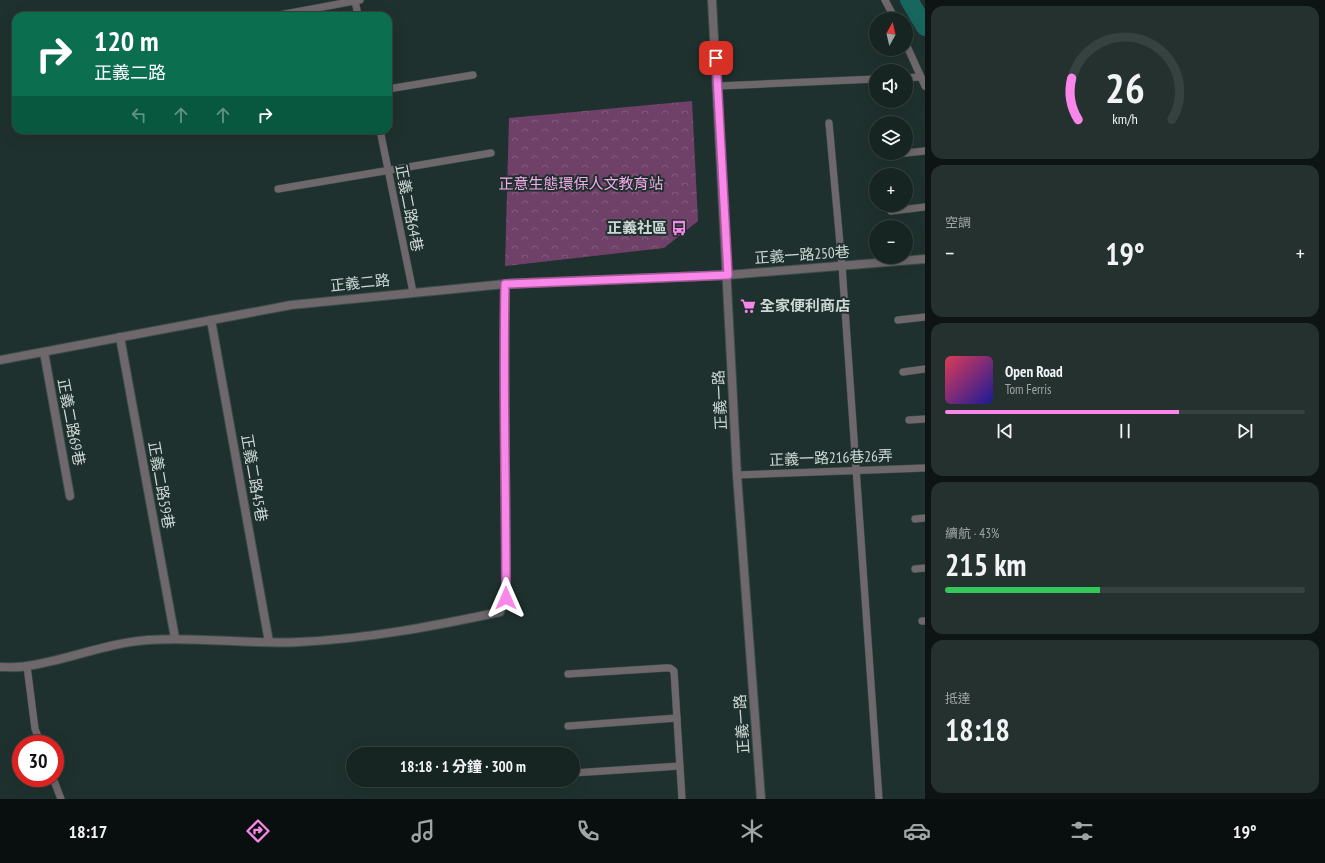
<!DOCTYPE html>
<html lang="zh-TW">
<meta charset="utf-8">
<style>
body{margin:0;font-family:"PT Sans Narrow","Noto Sans TC",sans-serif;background:#24312f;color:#f1f3f6;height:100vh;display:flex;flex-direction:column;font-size:15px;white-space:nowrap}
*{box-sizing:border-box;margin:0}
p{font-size:13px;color:#9ea5a5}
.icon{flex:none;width:22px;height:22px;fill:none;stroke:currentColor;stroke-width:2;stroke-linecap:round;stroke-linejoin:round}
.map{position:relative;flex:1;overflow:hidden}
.details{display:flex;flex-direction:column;gap:6px;padding:6px;background:#0d1413;width:400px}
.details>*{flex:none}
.hud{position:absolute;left:12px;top:12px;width:380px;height:122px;border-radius:12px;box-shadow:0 4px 16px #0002,0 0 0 1px #364240;background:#0b6e4f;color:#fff;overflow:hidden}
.needle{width:26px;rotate:8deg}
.tools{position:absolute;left:869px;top:12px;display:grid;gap:8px}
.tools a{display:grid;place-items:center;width:44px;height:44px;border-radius:50%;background:#172522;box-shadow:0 4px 16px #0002,0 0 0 1px #364240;font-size:20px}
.speed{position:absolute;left:12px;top:735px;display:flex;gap:8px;font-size:20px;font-weight:700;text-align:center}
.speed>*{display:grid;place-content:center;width:52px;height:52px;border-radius:50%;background:#172522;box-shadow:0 4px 16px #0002,0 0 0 1px #364240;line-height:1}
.speed .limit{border:6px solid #d22;background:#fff;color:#111}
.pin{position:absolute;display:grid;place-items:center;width:34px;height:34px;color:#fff;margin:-17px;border-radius:8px;box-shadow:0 2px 6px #0006}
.me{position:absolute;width:44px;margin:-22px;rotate:0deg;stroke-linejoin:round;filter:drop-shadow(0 0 3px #0008)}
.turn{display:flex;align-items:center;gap:14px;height:84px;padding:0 16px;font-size:18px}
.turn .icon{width:52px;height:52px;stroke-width:2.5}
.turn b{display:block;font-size:28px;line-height:34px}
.lanes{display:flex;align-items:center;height:38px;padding:0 16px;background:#0003;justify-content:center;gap:20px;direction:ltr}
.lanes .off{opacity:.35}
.big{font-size:30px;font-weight:700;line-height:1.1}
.details .card{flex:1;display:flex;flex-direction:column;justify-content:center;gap:6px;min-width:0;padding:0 14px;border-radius:12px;background:#24312f}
.details .dial{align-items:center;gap:0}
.dial svg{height:104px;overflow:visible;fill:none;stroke:#364240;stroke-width:7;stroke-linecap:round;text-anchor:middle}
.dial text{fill:#f1f3f6;stroke:none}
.song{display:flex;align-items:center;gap:12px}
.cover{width:48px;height:48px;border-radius:6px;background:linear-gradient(135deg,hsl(350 70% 55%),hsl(240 70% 35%))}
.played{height:4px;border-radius:2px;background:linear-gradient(90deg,#f987e9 65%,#364240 65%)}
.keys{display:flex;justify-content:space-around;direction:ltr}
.heat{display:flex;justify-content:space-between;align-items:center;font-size:22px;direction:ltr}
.charge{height:6px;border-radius:3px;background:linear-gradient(90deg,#34c759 43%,#364240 0)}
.trip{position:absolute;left:346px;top:747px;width:234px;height:40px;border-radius:20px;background:#172522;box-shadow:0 4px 16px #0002,0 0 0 1px #364240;font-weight:700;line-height:40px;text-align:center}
.menu{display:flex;height:64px;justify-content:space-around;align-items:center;background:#090f0e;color:#9ea5a5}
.menu .icon{width:28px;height:28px}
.menu .active{color:#f987e9}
.menu b{font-size:18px;color:#f1f3f6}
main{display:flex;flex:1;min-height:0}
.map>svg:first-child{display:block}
.park{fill:url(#park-crowns)}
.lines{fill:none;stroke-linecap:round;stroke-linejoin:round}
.canal{stroke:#17675e;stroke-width:18}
.service-casing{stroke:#3b4c49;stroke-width:8}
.minor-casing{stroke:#3b4c49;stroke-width:10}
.service{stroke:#6e676c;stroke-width:7}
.minor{stroke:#6e676c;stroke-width:8}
.route-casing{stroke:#a25897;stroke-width:10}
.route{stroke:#f987e9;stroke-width:7}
.labels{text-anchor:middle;stroke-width:4;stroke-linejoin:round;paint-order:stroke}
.park-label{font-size:15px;fill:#f7a9ea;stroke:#1f312e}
.street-label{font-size:15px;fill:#cdd8d6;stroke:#1f312e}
.poi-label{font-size:15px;font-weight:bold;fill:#cdd8d6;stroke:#1f312e;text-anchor:end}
</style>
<main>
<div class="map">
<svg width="925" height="799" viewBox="0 0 925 799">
<defs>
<pattern id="park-crowns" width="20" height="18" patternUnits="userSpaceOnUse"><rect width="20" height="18" fill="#6f4168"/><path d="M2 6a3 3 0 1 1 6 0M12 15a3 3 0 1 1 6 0" fill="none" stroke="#825c7d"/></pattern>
</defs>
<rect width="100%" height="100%" fill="#1f312e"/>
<!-- park -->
<path class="park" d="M692,101l6,120 -34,27 -159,18 4,-148z"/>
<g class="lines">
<!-- canal -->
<path class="canal" d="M909,0l16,27"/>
<!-- service casing -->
<g class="service-casing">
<g id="service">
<path d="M355,0l3,16"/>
<path d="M885,0l10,19"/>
<path d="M274,16l86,-16"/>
<path d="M906,44l19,42"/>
<path d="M906,78l13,-1"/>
<path d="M718,86l158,-7"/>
<path d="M388,89l85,-14"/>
<path d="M829,123l13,143 37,533"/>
<path d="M380,130l33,162"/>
<path d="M887,155l38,-4"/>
<path d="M278,189l213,-36"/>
<path d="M891,211l34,-4"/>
<path d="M898,320l27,-3"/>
<path d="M903,372l22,-3"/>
<path d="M909,420l16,-1"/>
<path d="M737,475l188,-7"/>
<path d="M915,519l10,-1"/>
<path d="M915,569l10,-1"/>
<path d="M922,621h3"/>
<path d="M27,666l8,63 6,15"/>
<path d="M568,674l97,-6h5l4,3 8,128"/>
<path d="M568,726l109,-8"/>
<path d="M573,773l107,-7"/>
<path d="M53,778l8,21"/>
</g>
</g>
<!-- minor casing -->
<g class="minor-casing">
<g id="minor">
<path d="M712,0l25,475 24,324"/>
<path d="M211,320l58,322"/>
<path d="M120,337l55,301"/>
<path d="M44,352l26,144"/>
<path d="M0,360l291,-55 214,-21 223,-9 197,-16"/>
<path d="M0,667c9,0 18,1 27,-1 41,-6 79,-23 121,-26 51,-4 101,5 151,2 68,-3 135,-16 201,-30l6,-14c0,-105 -3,-209 -1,-314"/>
</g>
</g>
<!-- service -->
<use href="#service" class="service"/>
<!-- minor -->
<use href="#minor" class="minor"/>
</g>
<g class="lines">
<!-- route casing -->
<g class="route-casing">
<path id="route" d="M506,598c0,-105 -3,-209 -1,-314l223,-9 -12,-217"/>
</g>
<!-- route -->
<use href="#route" class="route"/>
</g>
<!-- icons -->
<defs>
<g id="bus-bare" transform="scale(1.2)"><path d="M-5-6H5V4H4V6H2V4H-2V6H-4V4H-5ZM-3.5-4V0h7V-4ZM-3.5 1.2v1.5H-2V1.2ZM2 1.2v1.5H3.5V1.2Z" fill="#f987e9" stroke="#1f312e" stroke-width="2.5" paint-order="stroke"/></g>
<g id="supermarket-bare" transform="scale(1.2)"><path d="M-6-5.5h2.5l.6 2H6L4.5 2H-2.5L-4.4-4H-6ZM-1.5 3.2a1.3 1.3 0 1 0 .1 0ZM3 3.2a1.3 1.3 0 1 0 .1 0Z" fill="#f987e9" stroke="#1f312e" stroke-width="2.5" paint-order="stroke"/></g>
</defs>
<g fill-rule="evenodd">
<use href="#bus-bare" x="679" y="228"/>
<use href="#supermarket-bare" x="748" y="306"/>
</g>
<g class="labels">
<!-- park labels -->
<g class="park-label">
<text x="581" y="189">正意生態環保人文教育站</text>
</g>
<!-- street labels -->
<g class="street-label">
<text transform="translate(409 208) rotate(79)" y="5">正義二路64巷</text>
<text transform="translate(802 255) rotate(-4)" y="5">正義一路250巷</text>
<text transform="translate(360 283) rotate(-6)" y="5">正義二路</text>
<text transform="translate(720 400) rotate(-93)" y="5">正義一路</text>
<text transform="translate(71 422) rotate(79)" y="5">正義二路69巷</text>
<text transform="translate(831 458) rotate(-2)" y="5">正義一路216巷26弄</text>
<text transform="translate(254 478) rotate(80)" y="5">正義二路45巷</text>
<text transform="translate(161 485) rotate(80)" y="5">正義二路59巷</text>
<text transform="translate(742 724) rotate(-94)" y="5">正義一路</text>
</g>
<!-- poi labels -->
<g class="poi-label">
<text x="667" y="233">正義社區</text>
<text x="760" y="311" text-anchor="start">全家便利商店</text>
</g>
</g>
</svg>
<div class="tools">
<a><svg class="needle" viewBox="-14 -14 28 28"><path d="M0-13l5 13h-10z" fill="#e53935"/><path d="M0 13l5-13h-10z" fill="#9ea5a5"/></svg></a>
<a><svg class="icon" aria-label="sound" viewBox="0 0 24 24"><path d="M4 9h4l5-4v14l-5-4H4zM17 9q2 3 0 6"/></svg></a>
<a><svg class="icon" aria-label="layers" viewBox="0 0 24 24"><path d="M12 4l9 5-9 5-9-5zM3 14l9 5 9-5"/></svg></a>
<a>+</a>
<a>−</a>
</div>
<div class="speed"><div class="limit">30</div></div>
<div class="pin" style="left:716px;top:58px;background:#d93025"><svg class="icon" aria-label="arrive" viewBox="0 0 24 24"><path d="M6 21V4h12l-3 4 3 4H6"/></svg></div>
<svg class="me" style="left:506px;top:598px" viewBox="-20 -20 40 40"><path d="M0-17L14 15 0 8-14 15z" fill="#f987e9" stroke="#fff" stroke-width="4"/></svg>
<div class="trip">18:18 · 1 分鐘 · 300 m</div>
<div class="hud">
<div class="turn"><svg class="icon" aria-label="right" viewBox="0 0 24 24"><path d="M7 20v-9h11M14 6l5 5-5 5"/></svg><div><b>120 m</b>正義二路</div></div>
<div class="lanes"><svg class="icon off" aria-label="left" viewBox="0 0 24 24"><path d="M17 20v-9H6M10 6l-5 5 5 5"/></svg><svg class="icon off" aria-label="ahead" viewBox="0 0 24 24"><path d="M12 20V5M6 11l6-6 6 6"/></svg><svg class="icon off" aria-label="ahead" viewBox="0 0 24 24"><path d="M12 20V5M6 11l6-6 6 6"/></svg><svg class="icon" aria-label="right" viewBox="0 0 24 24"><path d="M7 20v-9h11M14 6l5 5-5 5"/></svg></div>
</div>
</div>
<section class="details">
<div class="card dial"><svg viewBox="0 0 100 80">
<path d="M14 69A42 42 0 1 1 86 69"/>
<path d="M14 69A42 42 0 0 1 9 37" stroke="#f987e9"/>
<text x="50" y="56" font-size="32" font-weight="700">26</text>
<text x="50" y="72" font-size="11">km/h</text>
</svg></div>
<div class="card"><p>空調</p>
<div class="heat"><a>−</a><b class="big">19°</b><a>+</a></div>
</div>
<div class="card">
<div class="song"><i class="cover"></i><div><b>Open Road</b><p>Tom Ferris</p></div></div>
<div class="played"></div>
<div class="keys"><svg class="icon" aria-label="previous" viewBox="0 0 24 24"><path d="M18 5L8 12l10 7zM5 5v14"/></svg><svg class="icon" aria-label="pause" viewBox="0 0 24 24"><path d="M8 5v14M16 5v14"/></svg><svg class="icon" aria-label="next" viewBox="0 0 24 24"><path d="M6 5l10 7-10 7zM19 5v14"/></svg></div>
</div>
<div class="card"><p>續航 · 43%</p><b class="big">215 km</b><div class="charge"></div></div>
<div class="card"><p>抵達</p><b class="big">18:18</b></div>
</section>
</main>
<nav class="menu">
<b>18:17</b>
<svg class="icon active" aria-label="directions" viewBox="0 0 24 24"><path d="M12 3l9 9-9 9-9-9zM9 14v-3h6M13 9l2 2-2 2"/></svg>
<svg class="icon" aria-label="music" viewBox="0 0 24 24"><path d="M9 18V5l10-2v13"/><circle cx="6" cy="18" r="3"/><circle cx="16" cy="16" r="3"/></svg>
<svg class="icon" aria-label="phone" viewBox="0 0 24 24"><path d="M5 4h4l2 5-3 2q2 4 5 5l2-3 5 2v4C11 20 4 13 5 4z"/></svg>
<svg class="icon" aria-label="climate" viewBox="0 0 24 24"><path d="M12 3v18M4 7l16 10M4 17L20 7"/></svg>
<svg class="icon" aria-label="car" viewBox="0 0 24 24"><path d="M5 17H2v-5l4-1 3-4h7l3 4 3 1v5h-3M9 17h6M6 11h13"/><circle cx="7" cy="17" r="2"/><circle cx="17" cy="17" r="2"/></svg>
<svg class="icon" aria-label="filters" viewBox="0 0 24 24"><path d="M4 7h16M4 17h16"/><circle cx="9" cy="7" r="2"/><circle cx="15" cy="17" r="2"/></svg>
<b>19°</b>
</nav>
